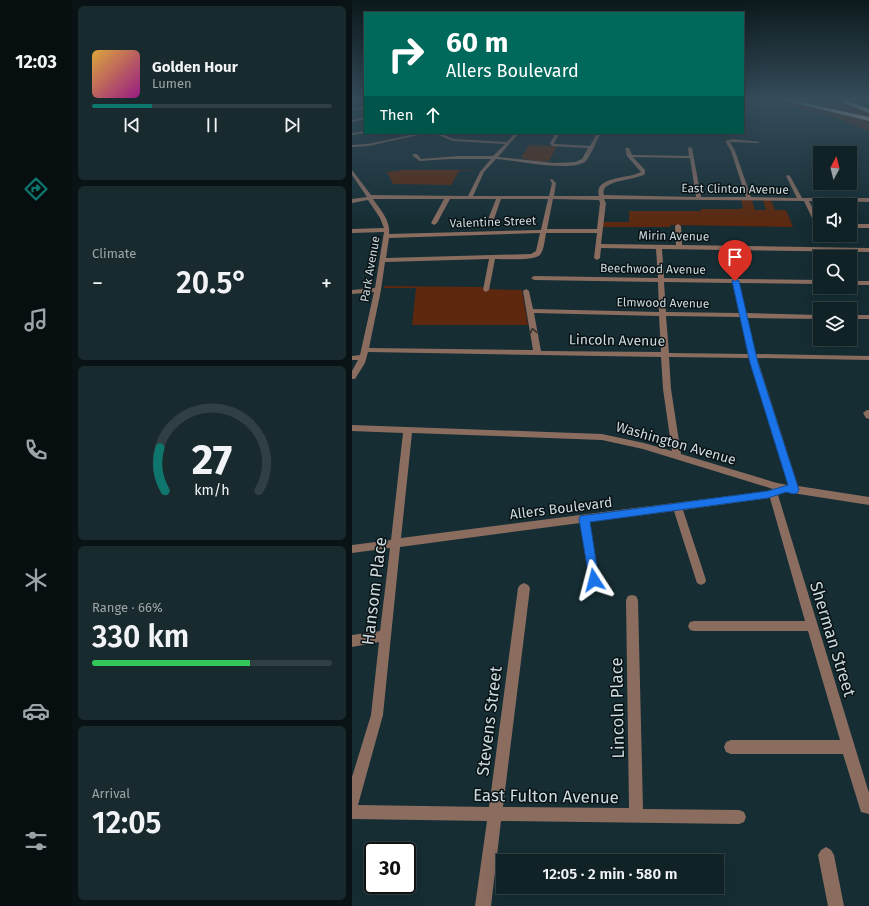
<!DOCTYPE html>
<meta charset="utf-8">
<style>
body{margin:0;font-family:"Fira Sans",sans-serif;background:#192a2e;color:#f1f3f6;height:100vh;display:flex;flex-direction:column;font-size:15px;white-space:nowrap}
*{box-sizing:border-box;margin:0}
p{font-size:13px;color:#9ca4a7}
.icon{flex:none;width:22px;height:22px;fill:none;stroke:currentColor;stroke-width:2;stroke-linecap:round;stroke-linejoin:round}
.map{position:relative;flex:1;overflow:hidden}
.sheet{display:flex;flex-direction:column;gap:6px;padding:6px;background:#091315;width:280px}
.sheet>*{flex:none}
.hud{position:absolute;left:12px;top:12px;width:380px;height:122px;border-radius:0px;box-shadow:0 4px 16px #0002,0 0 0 1px #303f43;background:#00695c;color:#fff;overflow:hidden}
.needle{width:26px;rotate:7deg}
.fabs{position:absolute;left:461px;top:146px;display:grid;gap:8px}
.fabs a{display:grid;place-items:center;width:44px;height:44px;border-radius:0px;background:#102226;box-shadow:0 4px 16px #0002,0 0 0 1px #303f43;font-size:20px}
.speed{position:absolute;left:12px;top:842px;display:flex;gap:8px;font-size:20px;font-weight:700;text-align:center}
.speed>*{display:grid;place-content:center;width:52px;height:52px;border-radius:50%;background:#102226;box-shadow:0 4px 16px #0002,0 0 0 1px #303f43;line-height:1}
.speed .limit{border:2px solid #111;border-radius:6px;background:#fff;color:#111}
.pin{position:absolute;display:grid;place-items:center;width:34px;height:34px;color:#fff;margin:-41px -17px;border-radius:50% 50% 50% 0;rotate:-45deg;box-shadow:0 0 4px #0007}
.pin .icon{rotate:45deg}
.me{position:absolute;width:44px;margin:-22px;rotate:351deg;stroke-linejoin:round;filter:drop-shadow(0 0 3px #0008)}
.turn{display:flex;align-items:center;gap:14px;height:84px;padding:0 16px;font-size:18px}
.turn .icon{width:52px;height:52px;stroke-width:2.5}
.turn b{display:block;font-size:28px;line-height:34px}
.then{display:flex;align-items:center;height:38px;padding:0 16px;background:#0003;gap:8px;font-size:15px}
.big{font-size:30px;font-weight:600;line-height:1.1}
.sheet .widget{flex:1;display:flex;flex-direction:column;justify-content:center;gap:6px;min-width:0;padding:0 14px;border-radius:6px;background:#192a2e}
.sheet .dial{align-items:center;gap:0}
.dial svg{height:104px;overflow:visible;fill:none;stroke:#303f43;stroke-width:7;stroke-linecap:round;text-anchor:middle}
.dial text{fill:#f1f3f6;stroke:none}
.song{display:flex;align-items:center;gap:12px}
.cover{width:48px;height:48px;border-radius:6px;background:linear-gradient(135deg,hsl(40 70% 55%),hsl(310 70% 35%))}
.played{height:4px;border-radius:2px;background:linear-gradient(90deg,#0f766e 25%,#303f43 25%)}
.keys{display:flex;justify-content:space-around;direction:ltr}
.heat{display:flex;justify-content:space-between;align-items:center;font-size:22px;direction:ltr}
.charge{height:6px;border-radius:3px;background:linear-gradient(90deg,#34c759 66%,#303f43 0)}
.trip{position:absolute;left:144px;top:854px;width:228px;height:40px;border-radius:0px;background:#102226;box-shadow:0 4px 16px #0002,0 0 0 1px #303f43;font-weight:600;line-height:40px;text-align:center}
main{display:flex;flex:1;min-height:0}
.dock{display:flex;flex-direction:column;width:72px;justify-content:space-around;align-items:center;background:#060e0f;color:#9ca4a7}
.dock .icon{width:28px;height:28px}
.dock .on{color:#0f766e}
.dock b{font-size:18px;color:#f1f3f6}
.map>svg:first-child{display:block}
.green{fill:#5d280e}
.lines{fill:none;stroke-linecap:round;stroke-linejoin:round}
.minor{fill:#8b6d60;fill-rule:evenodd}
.highway{fill:#f6d8cb;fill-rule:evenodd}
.oneway{stroke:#363230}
.route{fill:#1a73e8;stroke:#114b97}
.labels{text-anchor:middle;stroke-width:3;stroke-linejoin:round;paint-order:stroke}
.far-street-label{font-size:12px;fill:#ccd9de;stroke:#091316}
.street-label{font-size:14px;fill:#ccd9de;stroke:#091316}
.near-street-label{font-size:17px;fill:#ccd9de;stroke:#091316}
</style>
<main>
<nav class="dock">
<b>12:03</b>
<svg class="icon on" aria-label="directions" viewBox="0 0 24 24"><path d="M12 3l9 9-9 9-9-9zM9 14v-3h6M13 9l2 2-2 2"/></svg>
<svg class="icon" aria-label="music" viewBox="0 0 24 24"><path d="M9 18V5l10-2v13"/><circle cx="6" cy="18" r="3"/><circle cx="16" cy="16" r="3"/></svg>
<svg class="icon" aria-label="phone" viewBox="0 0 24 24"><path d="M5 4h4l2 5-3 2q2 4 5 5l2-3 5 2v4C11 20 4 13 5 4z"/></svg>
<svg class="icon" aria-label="climate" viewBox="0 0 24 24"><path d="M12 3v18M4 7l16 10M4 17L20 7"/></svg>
<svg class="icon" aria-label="car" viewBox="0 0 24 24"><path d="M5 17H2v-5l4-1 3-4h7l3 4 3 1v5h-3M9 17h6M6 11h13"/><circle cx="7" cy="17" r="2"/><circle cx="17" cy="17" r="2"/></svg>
<svg class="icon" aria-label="filters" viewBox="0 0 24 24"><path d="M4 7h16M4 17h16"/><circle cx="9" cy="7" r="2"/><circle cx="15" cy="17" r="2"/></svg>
</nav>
<section class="sheet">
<div class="widget">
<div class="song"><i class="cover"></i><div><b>Golden Hour</b><p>Lumen</p></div></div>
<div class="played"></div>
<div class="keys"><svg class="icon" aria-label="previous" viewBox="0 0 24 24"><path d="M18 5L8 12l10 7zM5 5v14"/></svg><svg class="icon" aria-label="pause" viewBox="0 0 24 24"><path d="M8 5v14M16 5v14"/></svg><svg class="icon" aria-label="next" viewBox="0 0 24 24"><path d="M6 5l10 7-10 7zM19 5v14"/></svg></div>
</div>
<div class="widget"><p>Climate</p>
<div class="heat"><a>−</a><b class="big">20.5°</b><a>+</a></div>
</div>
<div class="widget dial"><svg viewBox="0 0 100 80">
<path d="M14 69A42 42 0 1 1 86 69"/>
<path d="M14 69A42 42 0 0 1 10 36" stroke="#0f766e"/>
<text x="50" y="56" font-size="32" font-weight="700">27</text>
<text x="50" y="72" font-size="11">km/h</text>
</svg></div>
<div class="widget"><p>Range · 66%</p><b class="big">330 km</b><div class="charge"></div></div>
<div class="widget"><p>Arrival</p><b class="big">12:05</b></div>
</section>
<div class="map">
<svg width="517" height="906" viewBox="0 0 517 906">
<rect width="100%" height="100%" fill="#152d33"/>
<!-- green -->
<g class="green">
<path d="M403,99l33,1 81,20v11l-38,-15z"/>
<path d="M435,99h48l34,13v6l-43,-11z"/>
<path d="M177,145l28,1 -8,15h-13l-15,-3z"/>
<path d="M50,170h78l-21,1 -8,14 -58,-1 -6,-12z"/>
<path d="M389,199l11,1 3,10h11l-3,-10h8l4,10h11l7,17 -122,-2 -1,2h-68l1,-5h26v-11h72v-2h39l3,-1z"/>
<path d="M32,286l99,1v2l39,1 6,35h-116l4,-37h-32z"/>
</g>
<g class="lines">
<!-- minor -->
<g class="minor">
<path d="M13,106v2l-13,2v-2z"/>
<path d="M13,117v2l-13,3v-2z"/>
<path d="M13,131l1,2 -14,2v-2z"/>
<path d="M68,133h8l-60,13 -16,1v-2l16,-1z"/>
<path d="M81,133h6l15,6 53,3 8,-9h4l-21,24 57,6 20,-1 7,-3 6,-11 -36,-2 -2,-3 6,-10h4l-6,10 1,1 35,2 7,-13h4c-4,7 -10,22 -15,28 -13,12 -72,-1 -90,-2l-12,13 -11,24h76l3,-13 -2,-3 2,-1 4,4 -2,13h45c-6,-20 30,-17 42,-24l-14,-16 -2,-8h4l3,7 57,1 -1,-8 2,-1 2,1 9,49h45l-15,-46 -6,-10 8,-2 27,3 -2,1 -28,-1 5,9 16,46 46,1 -11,-22 2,-1 2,1 12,22h67v4l-60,-1 8,16 3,2v5l-8,-6 -8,-17 -200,-2 2,4 -5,41 75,1 -1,-19 3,-2 3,2 1,19 187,3v4l-138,-2 7,29 82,1v4l-81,-1 7,30 74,2v4l-73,-1 9,36 113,2v4l-112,-2 41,128 71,11v8l-83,-13 -8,3 91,298v21l-8,-2 -18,-58h-112l-5,-2 -2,-5 2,-5 5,-2h109l-32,-109h-114l-4,-1 -2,-4 2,-4 4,-1h111l-35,-123 -87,12 23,70 -1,3 -4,2 -4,-2 -1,-3 -22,-69 -84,11 9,58 -1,3 -4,2 -4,-2 -1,-3 -9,-57 -180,24 -17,168 -25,90 131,2 29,-219 2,-3 4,-2 4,2 2,3 -27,219 126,1 -3,-208 2,-4 4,-1 4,1 2,4 5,209 96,1 5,2 2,5 -2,5 -5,2 -238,-3 -10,85h-16l12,-85 -135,-2v-42l19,-62 8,-73 -27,5v-12l28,-4 10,-83 -38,5v-8l39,-5 12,-107 -51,-2v-6l250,9 42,9 28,8 -9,-62 -2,-32 -293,-5 -3,11 -10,16h-3v-8l6,-11h-6v-4l8,-1 14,-63 -22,2v-4l23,-2 9,-56 -32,1v-4l32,-1 -4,-10 -12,-18 -16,3v-4l15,-2 -15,-22v-5l19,25 97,1 12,-24 11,-13h-42l-29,2 -7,-5v-2h4l4,5 38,-3h34l12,-12 -52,-3zM281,157l57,1 6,39 -92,-2c-5,-15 29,-14 41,-21v-4zM21,199h71l-13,24 3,2 3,-2 13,-24h46l-9,23 3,2 3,-2 8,-23h47l-7,31 -152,4c2,-13 -9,-25 -16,-35zM201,199l46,1 1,3 -3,26h-50zM188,233l-4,18 -5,3 -145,4 3,-20zM194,233h51l-3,25 3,2 3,-2 1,-10 55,1 2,29 -124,-2 -3,2 3,2 124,2 1,30 -126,-3 -4,-18 -3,-2 -3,2 10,59 -164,-2 12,-58 4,-28 104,-3 -6,31 3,2 3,-2 6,-31c9,0 38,2 45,-4 4,-5 5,-16 6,-22zM310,249l63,1 7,29 -68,-1zM312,282l69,1 6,30 -73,-1zM182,313l125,3 2,36 -120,-1zM314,316l74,1 8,37 -79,-1zM317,357l80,1 39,127 -11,-2 -96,-29 -10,-65zM60,433l190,7 41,9 130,40 -6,2 -366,47z"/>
<rect x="498" y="224" width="19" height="4"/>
<rect x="498" y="281" width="19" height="4"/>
<rect x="498" y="315" width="19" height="4"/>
<path d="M515,410h2v9l-3,-1 -3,-5z"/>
<path d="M474,847l5,3 3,5 10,51h-16l-10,-51 3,-5z"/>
</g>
<!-- highway -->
<g class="highway">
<path d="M427,99h7l83,18v4z"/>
<path d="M483,99h6l28,10v4z"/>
</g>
</g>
<!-- one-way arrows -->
<defs><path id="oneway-chevron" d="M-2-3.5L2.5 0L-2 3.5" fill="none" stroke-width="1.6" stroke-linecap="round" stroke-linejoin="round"/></defs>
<use class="oneway" href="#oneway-chevron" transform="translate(181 331) rotate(-101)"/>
<!-- sky -->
<linearGradient id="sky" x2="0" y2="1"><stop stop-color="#0c191c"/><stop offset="0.44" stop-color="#354c5b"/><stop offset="1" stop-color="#354c5b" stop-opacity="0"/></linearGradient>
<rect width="517" height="226" fill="url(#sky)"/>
<!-- route -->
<path class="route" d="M383,279l4,2 19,82 41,127 -2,3 -3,1 -8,-2 -18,6 -178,24 9,58 -1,3 -4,1 -4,-1 -11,-64 1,-3 188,-25 20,-6 -38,-122 -18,-82z"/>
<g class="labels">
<!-- far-street labels -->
<g class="far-street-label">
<text transform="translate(383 189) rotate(1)" y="4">East Clinton Avenue</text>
<text transform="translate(141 222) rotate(-2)" y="4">Valentine Street</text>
<text transform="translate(322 236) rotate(1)" y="4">Mirin Avenue</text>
<text transform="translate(18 269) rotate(-80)" y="4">Park Avenue</text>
<text transform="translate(301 269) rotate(1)" y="4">Beechwood Avenue</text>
<text transform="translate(311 303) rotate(1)" y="4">Elmwood Avenue</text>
</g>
<!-- street labels -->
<g class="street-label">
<text transform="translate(265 340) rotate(1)" y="5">Lincoln Avenue</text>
<text transform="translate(324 443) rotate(16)" y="5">Washington Avenue</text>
<text transform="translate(209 508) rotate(-7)" y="5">Allers Boulevard</text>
</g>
<!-- near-street labels -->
<g class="near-street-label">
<text transform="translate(22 591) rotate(-83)" y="6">Hansom Place</text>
<text transform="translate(481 639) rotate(73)" y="6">Sherman Street</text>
<text transform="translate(265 708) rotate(-91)" y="6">Lincoln Place</text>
<text transform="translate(137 721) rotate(-83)" y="6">Stevens Street</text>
<text transform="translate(194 796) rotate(1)" y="6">East Fulton Avenue</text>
</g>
</g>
</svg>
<div class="fabs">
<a><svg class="needle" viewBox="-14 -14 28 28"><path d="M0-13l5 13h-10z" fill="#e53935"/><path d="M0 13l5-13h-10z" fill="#9ca4a7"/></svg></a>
<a><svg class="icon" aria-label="sound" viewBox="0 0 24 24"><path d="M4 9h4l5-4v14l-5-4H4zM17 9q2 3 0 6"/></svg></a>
<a><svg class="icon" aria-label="search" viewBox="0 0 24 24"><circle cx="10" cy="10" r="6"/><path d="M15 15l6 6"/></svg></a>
<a><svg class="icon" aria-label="layers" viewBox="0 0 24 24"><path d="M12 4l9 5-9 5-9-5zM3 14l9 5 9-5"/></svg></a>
</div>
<div class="speed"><div class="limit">30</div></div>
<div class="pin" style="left:383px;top:281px;background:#d93025"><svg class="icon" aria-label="arrive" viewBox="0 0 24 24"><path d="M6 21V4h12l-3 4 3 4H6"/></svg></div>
<svg class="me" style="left:242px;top:580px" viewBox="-20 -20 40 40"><path d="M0-17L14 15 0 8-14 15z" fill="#1a73e8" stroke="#fff" stroke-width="4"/></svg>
<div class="trip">12:05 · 2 min · 580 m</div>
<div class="hud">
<div class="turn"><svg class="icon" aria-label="right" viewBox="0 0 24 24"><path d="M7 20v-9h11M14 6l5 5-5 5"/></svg><div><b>60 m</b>Allers Boulevard</div></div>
<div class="then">Then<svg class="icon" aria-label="ahead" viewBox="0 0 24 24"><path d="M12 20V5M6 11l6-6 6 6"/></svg></div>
</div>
</div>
</main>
